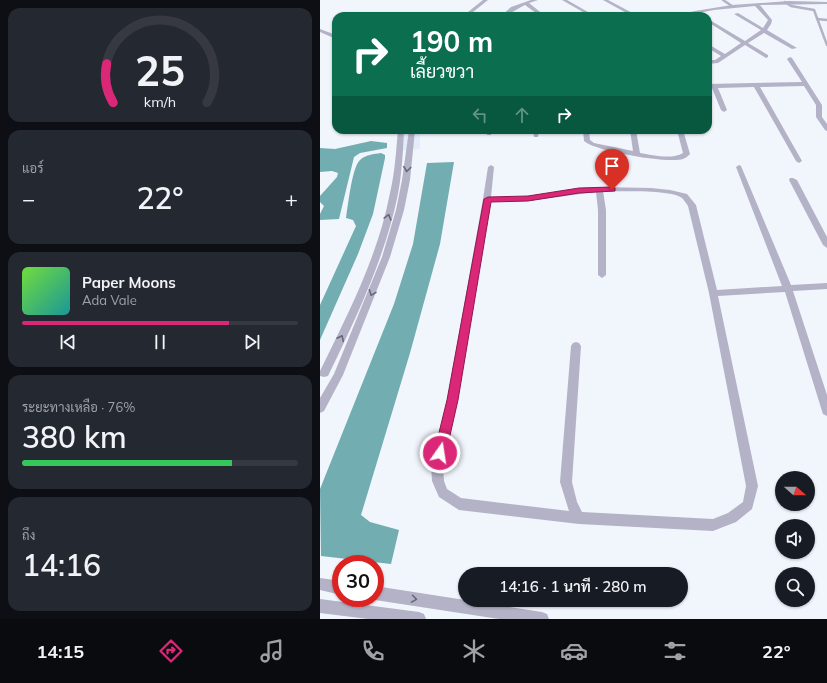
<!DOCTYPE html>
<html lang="th">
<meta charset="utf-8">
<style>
body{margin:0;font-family:Mulish,Sarabun,sans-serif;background:#242831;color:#f1f3f6;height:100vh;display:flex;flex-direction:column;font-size:15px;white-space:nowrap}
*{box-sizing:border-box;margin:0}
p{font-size:13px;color:#9ea1a6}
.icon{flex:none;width:22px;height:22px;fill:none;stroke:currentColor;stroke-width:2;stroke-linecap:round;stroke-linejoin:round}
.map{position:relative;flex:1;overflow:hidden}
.sheet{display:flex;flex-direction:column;gap:8px;padding:8px;background:#0d0f14;width:320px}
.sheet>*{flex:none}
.hud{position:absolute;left:12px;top:12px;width:380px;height:122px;border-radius:12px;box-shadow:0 1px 3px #0004;background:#0b6e4f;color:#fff;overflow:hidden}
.needle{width:26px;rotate:111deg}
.controls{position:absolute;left:455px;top:471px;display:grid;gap:8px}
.controls a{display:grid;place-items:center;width:40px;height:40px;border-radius:50%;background:#171b24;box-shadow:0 1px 3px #0004;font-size:20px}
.speed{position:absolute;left:12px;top:555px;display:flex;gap:8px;font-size:20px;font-weight:700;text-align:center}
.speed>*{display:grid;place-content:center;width:52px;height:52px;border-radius:50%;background:#171b24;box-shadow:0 1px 3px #0004;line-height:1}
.speed .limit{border:6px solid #d22;background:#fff;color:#111}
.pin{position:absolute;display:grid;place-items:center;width:34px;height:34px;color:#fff;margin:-41px -17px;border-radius:50% 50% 50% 0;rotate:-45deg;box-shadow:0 0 4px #0007}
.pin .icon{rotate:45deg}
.me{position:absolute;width:44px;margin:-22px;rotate:13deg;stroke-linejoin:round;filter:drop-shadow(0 0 3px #0008)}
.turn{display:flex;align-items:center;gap:14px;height:84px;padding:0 12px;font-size:18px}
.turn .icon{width:52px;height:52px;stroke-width:2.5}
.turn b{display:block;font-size:28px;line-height:34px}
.lanes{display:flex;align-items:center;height:38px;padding:0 12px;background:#0003;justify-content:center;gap:20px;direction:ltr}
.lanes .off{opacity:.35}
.big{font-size:30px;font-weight:600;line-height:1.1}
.sheet .tile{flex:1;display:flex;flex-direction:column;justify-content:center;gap:6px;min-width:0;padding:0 14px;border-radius:12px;background:#242831}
.sheet .dial{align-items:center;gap:0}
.dial svg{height:104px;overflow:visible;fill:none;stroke:#363941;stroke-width:7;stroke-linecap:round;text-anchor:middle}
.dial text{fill:#f1f3f6;stroke:none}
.song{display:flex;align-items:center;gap:12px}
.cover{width:48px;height:48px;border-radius:6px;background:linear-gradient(135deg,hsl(100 70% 55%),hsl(180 70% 35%))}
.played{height:4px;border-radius:2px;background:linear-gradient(90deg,#db2777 75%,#363941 75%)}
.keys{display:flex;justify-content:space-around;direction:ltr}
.heat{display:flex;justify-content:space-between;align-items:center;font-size:22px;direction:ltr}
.charge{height:6px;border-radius:3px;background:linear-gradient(90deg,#34c759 76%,#363941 0)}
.trip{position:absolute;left:138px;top:567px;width:230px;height:40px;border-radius:20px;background:#171b24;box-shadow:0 1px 3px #0004;font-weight:600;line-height:40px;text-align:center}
.dock{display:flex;height:64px;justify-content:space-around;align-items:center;background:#090b0e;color:#9ea1a6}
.dock .icon{width:28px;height:28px}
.dock .on{color:#db2777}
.dock b{font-size:18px;color:#f1f3f6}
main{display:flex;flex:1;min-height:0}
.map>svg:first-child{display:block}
.built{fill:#e2ecfb}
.water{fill:#71adb1}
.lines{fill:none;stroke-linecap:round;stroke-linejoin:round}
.service{stroke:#b4b2c6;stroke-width:2.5}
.minor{fill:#b4b2c6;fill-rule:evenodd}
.oneway{stroke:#656878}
.route{fill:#db2777;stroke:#8e194d}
</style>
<main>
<section class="sheet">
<div class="tile dial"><svg viewBox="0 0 100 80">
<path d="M14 69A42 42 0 1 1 86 69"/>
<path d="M14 69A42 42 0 0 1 9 39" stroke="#db2777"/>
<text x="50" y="56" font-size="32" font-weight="700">25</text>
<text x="50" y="72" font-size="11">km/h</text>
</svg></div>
<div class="tile"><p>แอร์</p>
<div class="heat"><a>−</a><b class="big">22°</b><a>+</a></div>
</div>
<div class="tile">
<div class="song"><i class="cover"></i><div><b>Paper Moons</b><p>Ada Vale</p></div></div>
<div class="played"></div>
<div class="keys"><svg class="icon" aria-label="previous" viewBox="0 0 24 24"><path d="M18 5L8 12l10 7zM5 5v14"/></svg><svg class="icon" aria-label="pause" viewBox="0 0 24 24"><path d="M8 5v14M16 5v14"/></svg><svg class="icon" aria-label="next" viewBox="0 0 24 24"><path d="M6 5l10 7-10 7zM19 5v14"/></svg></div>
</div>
<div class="tile"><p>ระยะทางเหลือ · 76%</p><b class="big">380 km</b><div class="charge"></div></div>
<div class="tile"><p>ถึง</p><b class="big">14:16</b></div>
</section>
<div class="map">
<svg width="507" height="619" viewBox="0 0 507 619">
<rect width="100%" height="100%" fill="#f1f5fc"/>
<!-- built -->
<path class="built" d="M79,130h21v19l-23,2z"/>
<!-- water -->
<g class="water">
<path d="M51,141l16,2v5l-27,5 -6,4 -15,62 -19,1v-6l4,-8 -4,-4v-6l17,-19 1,-4 -6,-2 -12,1v-24l15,1z"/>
<path d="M61,153l4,2v3l-12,56 -15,40 -38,86v-35l36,-79 -3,-6 -7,-2c2,-12 6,-51 14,-58 5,-5 14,-6 21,-7z"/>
<path d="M134,162l-14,82 -30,109 -49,162 9,7 29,8 -8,34 -70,-8 -1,-67 74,-185 19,-60 14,-81z"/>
</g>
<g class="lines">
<!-- service -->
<g class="service">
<path d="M403,0l9,6"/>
<path d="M465,2l6,4 23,4 13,35"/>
<path d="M497,19l10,1"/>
</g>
<!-- minor -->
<g class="minor">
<path d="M163,0h5l-20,16h-5z"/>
<path d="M211,0h7l-9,3 16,13h-5l-15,-11c-7,3 -17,11 -24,11l10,-9z"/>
<path d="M242,0h5l28,16h-5z"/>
<path d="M283,0h5l30,16h-6z"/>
<path d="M469,1l38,1v2l-67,1 12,15 -1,4 -4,6 30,18 -5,1 -28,-16 -16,10 20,12v2l-2,1 -21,-13 -27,18 -10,1v-4h7l6,-4 -13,-8v-4l17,10 16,-11 -33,-21v-3l37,22 16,-11 -27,-16 4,-1 25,15 5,-8 -13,-14 -41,4 -31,6h-9l21,-5 37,-6z"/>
<path d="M0,29l16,6v4l-16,-7z"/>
<path d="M470,57l2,1 30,47v12l5,7v7l-2,-1 -9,-13v-12l-12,-19 -44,1 42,74 -3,2 -3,-2 -42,-74 -36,1 9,22 -3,2 -3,-2 -9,-22h-4v-4l94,-2 -15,-23z"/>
<path d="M78,130h6c-1,21 -2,43 -6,64 -13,64 -42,124 -70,182l-4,1 -4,-1v-5c28,-57 58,-115 70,-178 5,-21 6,-42 8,-63z"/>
<path d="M89,130h6l-5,50 -6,30 -14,47 -47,118 -19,36 -4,2v-15l14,-24 48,-117 14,-47 6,-30z"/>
<path d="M119,130h6v1l-3,2z"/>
<path d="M166,130h6l-1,5h-4z"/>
<path d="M213,130h6l-1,7h-4z"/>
<path d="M263,130h6l1,10 4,3 39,8 -3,-21h6l4,23c12,2 32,7 43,0l-6,-23h6l7,24c-2,2 -4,4 -7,5 -14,5 -89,-8 -99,-18z"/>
<path d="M171,165l3,2 -3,30h37l71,-10 52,1 19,2 17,4 9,11 21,85 65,-4 -46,-119 3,-2 2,1 50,119 36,-2v6l-34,2 34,104v21l-4,-2 -1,-3 -37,-119 -67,4 40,190 -6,23 -16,13 -23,9 -134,-7 -120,-14 -20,-13 -7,-16 -1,-15 16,-66 36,-201 5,-32zM283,191c16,1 67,-2 79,7 2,2 4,5 6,8l21,87 37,193 -3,16 -15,11 -15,6 -131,-7 -5,-10 -5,-20 9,-136 -2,-3 -3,-1 -3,1 -2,3 -11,136 9,29 -108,-13 -14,-9 -3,-8 -1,-15 14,-66 33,-199h38l68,-9 2,18v65l4,3 4,-3v-65z"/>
<path d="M470,178h3l4,2 30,57v11l-4,-3 -34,-65z"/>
<path d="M0,578l21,3v14l-21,-5z"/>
<path d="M55,586l167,26 5,2 2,5h-50l-124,-19 -4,-2h4z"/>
<path d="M0,599l99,13 5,2 2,5h-58l-48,-6z"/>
</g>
</g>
<!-- one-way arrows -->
<defs><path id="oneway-chevron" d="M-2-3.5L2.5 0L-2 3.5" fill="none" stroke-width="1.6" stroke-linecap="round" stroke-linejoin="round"/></defs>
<g class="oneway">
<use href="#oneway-chevron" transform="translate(87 169) rotate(97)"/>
<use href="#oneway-chevron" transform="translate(68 217) rotate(-75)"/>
<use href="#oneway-chevron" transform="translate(52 293) rotate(111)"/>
<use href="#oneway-chevron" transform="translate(21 338) rotate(-64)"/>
<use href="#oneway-chevron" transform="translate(94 599) rotate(9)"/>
</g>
<!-- route -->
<path class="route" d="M292,187l3,1v3l-36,2 -51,8 -37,1 -33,198 -12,53 -2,4 -4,1 -4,-1 -2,-4 13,-53 37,-201 4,-2 40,-1 51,-8z"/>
</svg>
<div class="controls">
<a><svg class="needle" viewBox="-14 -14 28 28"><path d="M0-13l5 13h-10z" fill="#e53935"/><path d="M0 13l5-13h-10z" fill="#9ea1a6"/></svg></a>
<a><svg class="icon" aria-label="sound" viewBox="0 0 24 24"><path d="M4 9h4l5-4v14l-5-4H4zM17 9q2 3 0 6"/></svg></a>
<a><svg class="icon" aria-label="search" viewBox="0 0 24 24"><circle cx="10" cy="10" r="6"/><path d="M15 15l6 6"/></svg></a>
</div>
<div class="speed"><div class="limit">30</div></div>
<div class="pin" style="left:292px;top:190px;background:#d93025"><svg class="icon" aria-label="arrive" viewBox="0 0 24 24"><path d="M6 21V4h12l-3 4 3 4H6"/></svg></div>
<svg class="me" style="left:120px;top:453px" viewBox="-20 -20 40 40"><circle r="17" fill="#db2777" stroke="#fff" stroke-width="3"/><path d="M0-11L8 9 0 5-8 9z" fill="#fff"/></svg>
<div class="trip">14:16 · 1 นาที · 280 m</div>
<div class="hud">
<div class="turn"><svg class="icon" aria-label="right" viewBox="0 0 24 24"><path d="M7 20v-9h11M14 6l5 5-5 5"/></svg><div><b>190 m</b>เลี้ยวขวา</div></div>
<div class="lanes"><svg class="icon off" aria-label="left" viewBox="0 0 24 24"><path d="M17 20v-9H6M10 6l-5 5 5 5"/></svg><svg class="icon off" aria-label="ahead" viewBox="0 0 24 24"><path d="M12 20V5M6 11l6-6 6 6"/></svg><svg class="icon" aria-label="right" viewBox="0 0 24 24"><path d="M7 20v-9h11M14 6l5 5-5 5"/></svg></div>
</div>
</div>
</main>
<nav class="dock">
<b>14:15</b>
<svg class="icon on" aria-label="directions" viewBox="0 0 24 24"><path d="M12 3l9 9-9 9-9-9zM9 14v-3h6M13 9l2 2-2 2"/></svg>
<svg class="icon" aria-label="music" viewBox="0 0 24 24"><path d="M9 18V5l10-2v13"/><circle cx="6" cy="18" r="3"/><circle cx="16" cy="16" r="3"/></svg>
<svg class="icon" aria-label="phone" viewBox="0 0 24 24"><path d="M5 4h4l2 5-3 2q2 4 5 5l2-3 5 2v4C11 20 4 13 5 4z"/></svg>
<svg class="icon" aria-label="climate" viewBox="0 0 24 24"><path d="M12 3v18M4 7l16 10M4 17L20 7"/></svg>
<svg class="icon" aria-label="car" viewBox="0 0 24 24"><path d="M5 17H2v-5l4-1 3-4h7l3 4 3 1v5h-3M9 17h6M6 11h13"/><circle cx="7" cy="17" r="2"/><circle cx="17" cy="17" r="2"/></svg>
<svg class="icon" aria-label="filters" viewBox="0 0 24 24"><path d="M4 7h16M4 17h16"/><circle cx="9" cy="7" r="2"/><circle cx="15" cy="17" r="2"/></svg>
<b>22°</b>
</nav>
